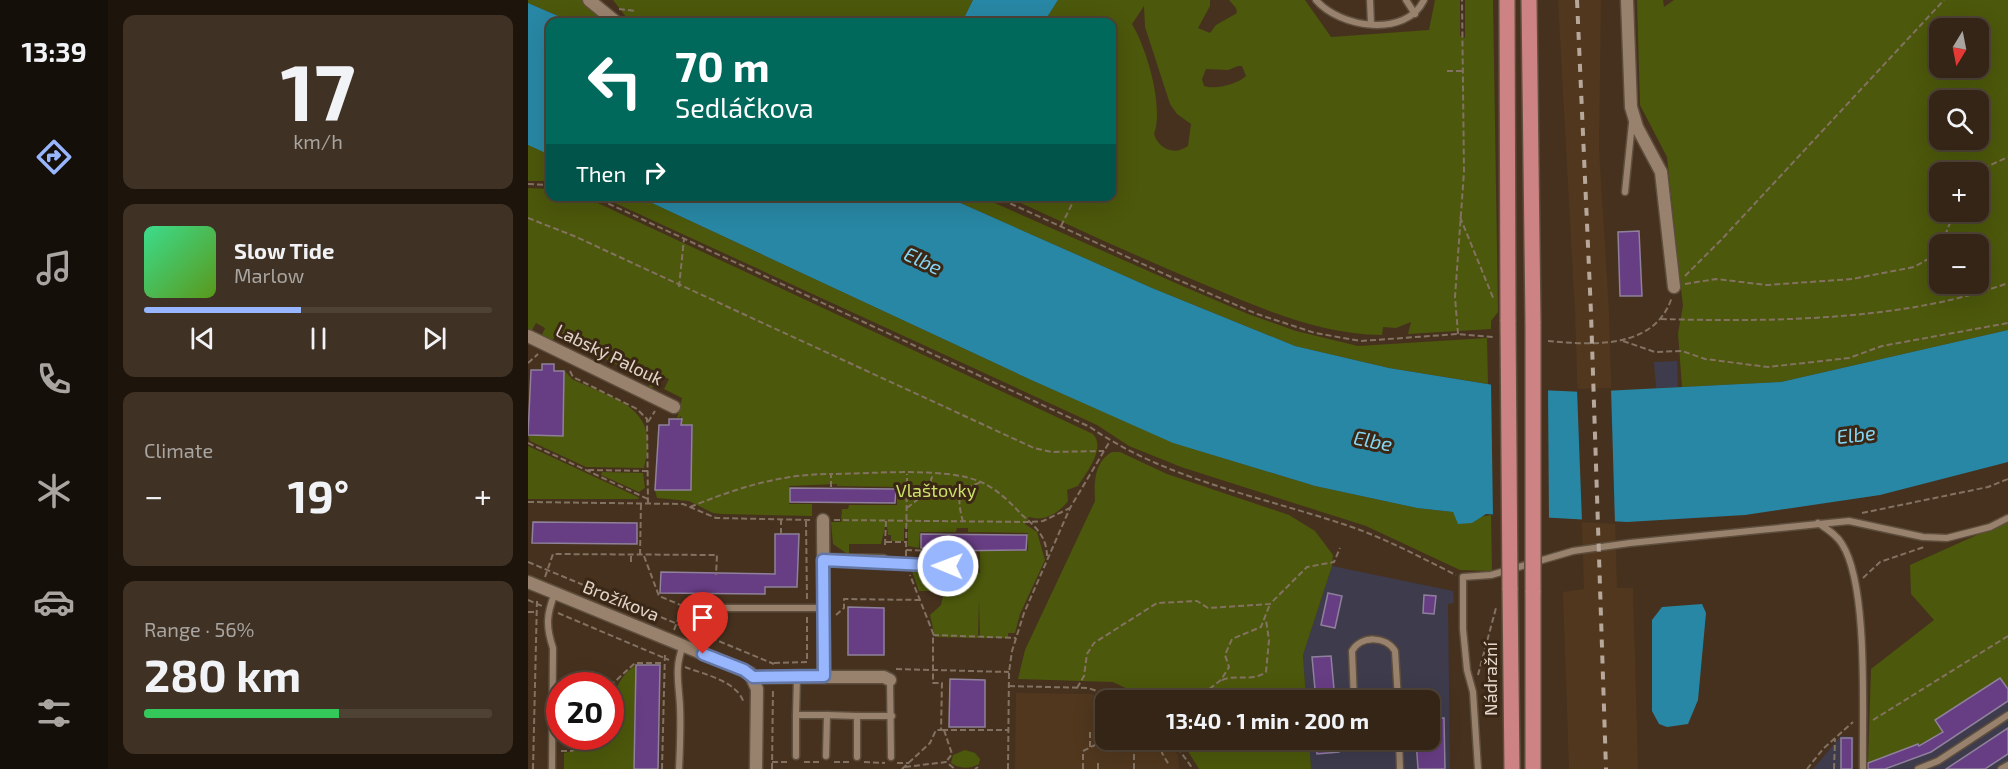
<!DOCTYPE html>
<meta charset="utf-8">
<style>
body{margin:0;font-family:"Exo 2",sans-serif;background:#3f3123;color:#f1f3f6;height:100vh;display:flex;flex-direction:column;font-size:22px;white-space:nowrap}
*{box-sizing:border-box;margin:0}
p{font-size:20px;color:#a9a5a1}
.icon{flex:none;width:33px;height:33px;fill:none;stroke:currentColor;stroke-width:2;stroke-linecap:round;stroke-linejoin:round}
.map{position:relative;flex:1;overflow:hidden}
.sheet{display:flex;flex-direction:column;gap:15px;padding:15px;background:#1d140c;width:420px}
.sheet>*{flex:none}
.banner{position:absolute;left:18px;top:18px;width:570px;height:183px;border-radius:12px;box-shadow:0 6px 24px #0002,0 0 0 2px #4e4235;background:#00695c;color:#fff;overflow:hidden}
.needle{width:39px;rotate:190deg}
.controls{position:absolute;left:1401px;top:18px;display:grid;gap:12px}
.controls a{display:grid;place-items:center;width:60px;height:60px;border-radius:12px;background:#342516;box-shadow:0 6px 24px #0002,0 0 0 2px #4e4235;font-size:30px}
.speed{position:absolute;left:18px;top:672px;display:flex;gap:12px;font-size:30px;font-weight:700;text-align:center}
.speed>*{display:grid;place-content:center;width:78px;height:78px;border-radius:50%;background:#342516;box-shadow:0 6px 24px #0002,0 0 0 2px #4e4235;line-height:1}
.speed .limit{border:9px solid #d22;background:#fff;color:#111}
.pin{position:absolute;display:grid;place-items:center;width:51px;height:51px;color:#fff;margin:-62px -26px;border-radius:50% 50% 50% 0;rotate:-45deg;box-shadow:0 0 6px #0007}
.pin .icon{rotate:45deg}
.me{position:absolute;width:66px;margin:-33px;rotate:271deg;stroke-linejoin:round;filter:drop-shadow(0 0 4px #0008)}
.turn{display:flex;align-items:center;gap:21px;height:126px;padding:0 30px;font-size:27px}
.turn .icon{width:78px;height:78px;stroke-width:2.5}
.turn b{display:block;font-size:42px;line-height:51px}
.then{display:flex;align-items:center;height:57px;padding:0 30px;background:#0003;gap:12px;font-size:22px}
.big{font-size:45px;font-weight:700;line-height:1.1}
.sheet .widget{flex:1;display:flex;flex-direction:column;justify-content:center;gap:9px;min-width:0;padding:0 21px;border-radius:12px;background:#3f3123}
.sheet .dial{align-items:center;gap:0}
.dial b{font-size:78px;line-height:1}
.song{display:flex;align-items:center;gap:18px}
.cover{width:72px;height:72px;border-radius:9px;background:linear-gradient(135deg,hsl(150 70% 55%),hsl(90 70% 35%))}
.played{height:6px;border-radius:3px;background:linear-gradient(90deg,#98b6fd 45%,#4e4235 45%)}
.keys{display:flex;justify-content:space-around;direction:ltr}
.heat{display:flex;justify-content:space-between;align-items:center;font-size:33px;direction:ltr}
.charge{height:9px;border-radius:4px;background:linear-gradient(90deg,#34c759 56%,#4e4235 0)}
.trip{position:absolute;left:567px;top:690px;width:345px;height:60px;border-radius:12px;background:#342516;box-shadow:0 6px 24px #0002,0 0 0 2px #4e4235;font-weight:700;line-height:60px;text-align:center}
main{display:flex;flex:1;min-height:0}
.tab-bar{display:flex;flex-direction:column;width:108px;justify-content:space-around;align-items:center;background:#150f09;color:#a9a5a1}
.tab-bar .icon{width:42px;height:42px}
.tab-bar .on{color:#98b6fd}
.tab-bar b{font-size:27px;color:#f1f3f6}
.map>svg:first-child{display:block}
.industrial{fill:#3e3b4d}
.built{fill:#50371e}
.green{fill:#4c580b;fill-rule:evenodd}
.water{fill:#2887a4}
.pier{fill:#46311e}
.building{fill:#673d83;stroke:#8f819b;stroke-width:1.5}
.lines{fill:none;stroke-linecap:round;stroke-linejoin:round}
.lane-casing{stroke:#5e4e3d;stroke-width:9}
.street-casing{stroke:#5e4e3d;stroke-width:15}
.primary-casing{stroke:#5e4e3d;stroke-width:18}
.path{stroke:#837262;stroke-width:2;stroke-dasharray:6 3;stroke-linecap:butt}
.lane{stroke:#99826d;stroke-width:6}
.street{stroke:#99826d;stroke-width:12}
.primary{stroke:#cd8383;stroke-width:15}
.rail{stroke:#b6a79a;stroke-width:4;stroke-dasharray:8 8;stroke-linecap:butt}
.primary-bridge-casing{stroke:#5e4e3d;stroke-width:18;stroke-linecap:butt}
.primary-bridge{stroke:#cd8383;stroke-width:15}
.route-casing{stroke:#6376a4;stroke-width:15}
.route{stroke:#98b6fd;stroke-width:10}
.labels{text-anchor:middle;stroke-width:6;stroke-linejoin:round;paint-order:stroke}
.street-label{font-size:18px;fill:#e2d5ca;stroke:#3b2715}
.park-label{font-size:18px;fill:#cbe167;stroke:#3b2715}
.water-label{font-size:20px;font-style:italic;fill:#84d6f3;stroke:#3b2715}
</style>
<main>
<nav class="tab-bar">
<b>13:39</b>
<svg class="icon on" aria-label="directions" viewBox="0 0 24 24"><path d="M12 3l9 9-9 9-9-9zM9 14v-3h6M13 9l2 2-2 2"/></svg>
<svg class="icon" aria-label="music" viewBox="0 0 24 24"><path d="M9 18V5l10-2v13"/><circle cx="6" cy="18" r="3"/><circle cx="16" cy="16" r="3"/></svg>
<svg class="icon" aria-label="phone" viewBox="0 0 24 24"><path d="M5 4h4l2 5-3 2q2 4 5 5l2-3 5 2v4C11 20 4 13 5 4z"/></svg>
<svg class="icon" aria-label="climate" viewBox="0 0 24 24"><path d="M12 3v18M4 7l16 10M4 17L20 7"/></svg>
<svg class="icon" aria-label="car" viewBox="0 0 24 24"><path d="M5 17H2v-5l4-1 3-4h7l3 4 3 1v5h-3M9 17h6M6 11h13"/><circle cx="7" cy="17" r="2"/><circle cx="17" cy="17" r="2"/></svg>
<svg class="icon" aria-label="filters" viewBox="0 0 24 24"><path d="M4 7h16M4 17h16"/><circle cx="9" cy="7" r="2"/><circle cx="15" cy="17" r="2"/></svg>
</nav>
<section class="sheet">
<div class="widget dial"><b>17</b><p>km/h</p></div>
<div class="widget">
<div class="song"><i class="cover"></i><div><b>Slow Tide</b><p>Marlow</p></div></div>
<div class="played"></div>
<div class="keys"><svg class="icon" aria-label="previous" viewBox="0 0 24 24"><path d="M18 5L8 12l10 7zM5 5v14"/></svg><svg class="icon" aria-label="pause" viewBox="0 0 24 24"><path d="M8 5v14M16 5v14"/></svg><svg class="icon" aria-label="next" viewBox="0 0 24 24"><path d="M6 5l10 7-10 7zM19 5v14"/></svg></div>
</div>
<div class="widget"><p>Climate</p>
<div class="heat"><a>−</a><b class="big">19°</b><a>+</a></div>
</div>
<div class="widget"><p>Range · 56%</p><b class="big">280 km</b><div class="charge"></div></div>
</section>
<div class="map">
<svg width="1480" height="769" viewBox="0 0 1480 769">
<rect width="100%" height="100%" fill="#46311e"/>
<!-- industrial -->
<g class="industrial">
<path d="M1149,361l1,26 -22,1 -2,-26z"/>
<path d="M804,566l121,25 1,12 -6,1 2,165h-139l-2,-29h121v-40h-124l-3,-45z"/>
<path d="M1480,688v81h-141v-6l59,-21z"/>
<path d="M1313,736l13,1 -1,32h-40z"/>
</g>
<!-- built -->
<g class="built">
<path d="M1030,0h43l-2,149 10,163 8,276h16l5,181h-69l-6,-177 21,-3 -9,-276z"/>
<path d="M488,693l75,1 17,6h-2v40h60l12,15 1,14h-164z"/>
</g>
<!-- green -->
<g class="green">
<path d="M0,0h55l25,22h-36l-44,-19z"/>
<path d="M85,0h360l-11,22h-332z"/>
<path d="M530,0h152v6l-12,22 12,5 6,-8 21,-12 -1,-5 -7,-8h76l26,37 98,-7 6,-30h25v36l5,2v-38h28l5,312 -7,9v8l-83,5 3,-12 -15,6 -13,-1 -1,8c-62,-1 -117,-25 -174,-49 -68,-28 -134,-59 -200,-89l104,-1v-174h-68zM616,6l1,21 25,77 7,10 14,10 -3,22c-14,10 -29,3 -34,-12 10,-27 -7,-85 -22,-110zM710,66h4l4,10c-8,8 -31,14 -42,10l-2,-7 4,-10 22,1z"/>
<path d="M1109,0h26l1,7 10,-7h334v330l-227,52 -99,5 -4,-54 5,-27 -16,-149 -27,-52zM1412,28h38v40h-38zM1412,100h38v40h-38zM1412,172h38v40h-38zM1412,244h38v40h-38z"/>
<path d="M0,145l22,10v26h-22z"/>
<path d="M0,188l22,1v7l37,2 506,236c13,14 -6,38 -15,52l-11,4 1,11c-9,12 -24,21 -39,16l-4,7 12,8 8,28 -25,54 -5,19h-7v5h-28l-1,-39 -1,39 -43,-1 -5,-22 11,-10 3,-14h-25l-7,-20 68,2v-22h48v-18l-60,-1v-4h-11l-1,4h-36l-1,16 -11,-2v-19l-4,1v13h-13v-6h-3l-1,-8h-2l-4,17h-32v9h-3l-13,-9 -2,-22h10l1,-13h6l1,-4h48v-18l-60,-1v-2l-48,2v18h23v12l-90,-2 -9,-1 -24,-12 -32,-3 -2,-8h36l1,-64 -11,-1v-9l-4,3 5,-21 -18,-9 5,-10 -10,-4 -7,13h-3l1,-7 -94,-46 -5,7 -10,-5 4,-9 -9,-5 -5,9 -3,-1z"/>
<path d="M74,197h37l390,182 145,64 141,43 102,22 36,4 5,11h14l7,-6 12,-2 1,56 -32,-1 -94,-44 -185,-59 -52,-21 -32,-21z"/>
<path d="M419,197h34l199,88 68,29 48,17 62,15 129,-8 1,46 -99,-16 -94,-22 -143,-58z"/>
<path d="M36,370l8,9c45,22 89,27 72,89l-58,-1 -56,-26 -2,-6h35z"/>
<path d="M0,446l110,51 1,2h-111z"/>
<path d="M584,452h8l47,22 122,41 26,16 18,24 -1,11 -29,89 3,45h-155l-38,-18 -95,-3 7,-29 70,-149c-1,-18 -1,-39 17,-49z"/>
<path d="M74,472l41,1 2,15 -6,4 -38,-17z"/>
<path d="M1480,521v167l-82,54 -58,21 3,-94 63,-49 -23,-26 -1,-29z"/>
<path d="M108,665l-2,104h-70v-16l23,-6 10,-10 13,-1c1,-27 1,-55 26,-71z"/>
<path d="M653,740h128l2,29h-112z"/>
<path d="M437,750l10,3 5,6 -1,5c-8,5 -21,5 -28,-1l2,-8z"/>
</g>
<!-- water -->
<g class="water">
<path d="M445,0h85l-14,22h-82z"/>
<path d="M0,3l44,19h-22v133l-22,-10z"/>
<path d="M111,197h308l205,91 143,58 94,22 129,21 66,3 197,-10 227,-52v132l-128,33 -135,20 -118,7 -141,-8 -14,9 -14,1 -5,-12 -36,-4 -102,-22 -142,-43 -144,-64z"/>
<path d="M1174,604l4,9 -8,87 -10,24 -21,3 -8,-3 -7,-13v-91l10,-13z"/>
</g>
<!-- pier -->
<g class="pier">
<path d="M963,382l57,6 1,133 -56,-3z"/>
<path d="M1083,388l4,136 -33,-2 -5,-133z"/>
</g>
<!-- building -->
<g class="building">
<path d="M1111,231l3,65h-22l-2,-64z"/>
<path d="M14,364h12v7h10l-1,65 -35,-1 3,-65h11z"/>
<path d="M141,419h13l-1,6h11l-1,65h-36l4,-65h10z"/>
<path d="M262,488l106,1 -1,14 -105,-1z"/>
<path d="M5,522l104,1v21l-105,-1z"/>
<path d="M247,534h24l-2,53h-32v7l-105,-1 1,-21 114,2z"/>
<path d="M393,534l106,1 -1,15 -82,1 1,-2 -24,-1z"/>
<path d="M800,593l14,3 -7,32 -14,-3z"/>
<path d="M896,595l12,1 -2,18 -11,-1z"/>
<path d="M320,607l36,1v47h-36z"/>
<path d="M803,656l4,44h-19l-4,-43z"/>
<path d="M108,665h24l-2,104h-24z"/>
<path d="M1472,678l8,11v12l-77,51 -46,17h-17v-6l50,-19 1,2 24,-14 -8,-12z"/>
<path d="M422,679l35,1v47h-36z"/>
<path d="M902,718h14l1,51h-27l-2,-29h14z"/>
<path d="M1480,728v26l-17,11 -6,4h-39z"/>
<rect x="1313" y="738" width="11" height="31"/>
<path d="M788,740h22l1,12 -22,2z"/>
</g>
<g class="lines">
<!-- lane casing -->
<g class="lane-casing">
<g id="lane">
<path d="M788,0c24,28 90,38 108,0"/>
<path d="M842,0l1,24"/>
<path d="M878,0l9,14"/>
<path d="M1097,192l7,-69"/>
<path d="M1290,523c9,6 19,12 24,21 27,42 20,172 21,225"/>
<path d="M355,561l9,4 58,1"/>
<path d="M179,608h116"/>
<path d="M269,677l-1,38h31"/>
<path d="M362,680l1,77"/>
<path d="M826,700l-2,-49c9,-16 34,-15 43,0l3,49"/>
<path d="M871,740l1,29"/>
<path d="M268,756v-41"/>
<path d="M298,756l1,-41 30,1"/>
<path d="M329,757v-41h35"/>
<path d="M24,769l1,-121c-7,-21 -7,-33 2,-55"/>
<path d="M151,769c1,-21 2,-42 1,-62 -1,-23 -6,-39 3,-61"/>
<path d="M950,769l-5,-77 -6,-22 -4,-41v-52l28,-2 82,-24 57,-8 219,-22 74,16 24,1 43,-11 18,-9"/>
<path d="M1390,769l20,-8 70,-46"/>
<path d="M1473,769l7,-4"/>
</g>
</g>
<!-- street casing -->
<g class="street-casing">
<g id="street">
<path d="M61,0l27,22"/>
<path d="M1099,0l4,107 6,20 24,45 13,115"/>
<path d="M0,336l146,71"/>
<path d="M295,520l1,157"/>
<path d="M295,560l60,1"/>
<path d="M0,582l222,91 7,16 -1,80"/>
<path d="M225,677h131l6,3"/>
</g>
</g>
<!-- primary casing -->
<g class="primary-casing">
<g id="primary">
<path d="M979,0l1,321"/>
<path d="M1001,0l4,323"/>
<path d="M982,588l2,181"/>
<path d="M1005,591v178"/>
</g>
</g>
<!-- path -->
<g class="path">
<path d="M91,9l16,2"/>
<path d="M919,71h15"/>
<path d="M1447,172l33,-15"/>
<path d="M0,184l22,1"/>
<path d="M64,196l498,231c75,52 168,69 253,97 40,13 75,32 113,51"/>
<path d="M466,196l175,80 88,38 58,19 46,8 97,-7 36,3"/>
<path d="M932,217l34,83"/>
<path d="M0,218l46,18 460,212 18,4 52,-1"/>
<path d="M533,226l15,-30"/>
<path d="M1414,244l12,-32"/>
<path d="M1157,276l36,-36 223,-240"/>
<path d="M1157,284l31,-5 51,6 85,-6 62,-12 16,-9 10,-10"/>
<path d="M151,287l5,-48"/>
<path d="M1133,319c109,3 244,2 347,-36"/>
<path d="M930,334l-3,-37 9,-125 -2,-172"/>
<path d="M1020,341c44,4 107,9 124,-44"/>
<path d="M1095,341l32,11 27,-1 23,8 63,8 81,-9 33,-12 126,-23"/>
<path d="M0,363l10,-9"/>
<path d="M42,371l3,6 64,32 10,10 1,84"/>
<path d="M120,422l7,-11"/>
<path d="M0,443l120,56"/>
<path d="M60,470l61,1"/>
<path d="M303,487v-13c39,0 118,-8 152,9 15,7 28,20 39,32 14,12 25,22 25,42"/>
<path d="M0,502l155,2 33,14 94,2"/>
<path d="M162,507c47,-19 90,-33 141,-33"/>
<path d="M379,508l20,-16 6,-18"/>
<path d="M1334,513l126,-26 20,-8"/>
<path d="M306,520l196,2 13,-1 27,-13"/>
<path d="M278,521l1,78"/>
<path d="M435,522c-6,-25 -7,-30 18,-40"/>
<path d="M253,534v-15"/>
<path d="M358,542h20"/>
<path d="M357,545l1,-24"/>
<path d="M378,550l36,1 6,2v4"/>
<path d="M112,555l1,-52"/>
<path d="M103,556v9"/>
<path d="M116,556l15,40 24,10"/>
<path d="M378,556l1,-82"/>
<path d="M0,562l246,102"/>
<path d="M17,577l8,-23 164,1 -1,20"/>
<path d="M1335,578l17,-16 44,-15"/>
<path d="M0,600l14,6"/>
<path d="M0,612h8"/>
<path d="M30,613l111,47"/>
<path d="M308,615l8,-7v-9l77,1"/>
<path d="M146,630l9,-24h16"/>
<path d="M405,635l83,3"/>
<path d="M246,663l33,-1v-45"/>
<path d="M157,667c21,8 52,14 59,36"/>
<path d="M368,669l113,3"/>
<path d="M950,675l18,-67"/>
<path d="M694,680c15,-6 30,2 44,-8l3,-32 -3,-20"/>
<path d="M82,686l25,-23h28"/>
<path d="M481,686l79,2 36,12"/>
<path d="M549,688l7,-12 3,-22 7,-11 63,-40 40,-2 11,7 62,-4 37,-37 27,-5 6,-14"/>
<path d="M667,700l26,-20 8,-13 -4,-12 7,-16 29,-12 9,-23"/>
<path d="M1345,720l135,-84"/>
<path d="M414,730h66"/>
<path d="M416,730l8,24 -6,8"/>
<path d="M644,740l21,29"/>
<path d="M562,747v-18"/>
<path d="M33,751h11l21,-15"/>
<path d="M244,762h17"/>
<path d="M276,762h15"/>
<path d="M306,762h15"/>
<path d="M336,762l21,1"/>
<path d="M369,763h12"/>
<path d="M377,767l41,-5 9,7"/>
<path d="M5,769l4,-169"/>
<path d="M134,769l3,-117"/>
<path d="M244,769l1,-81"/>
<path d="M374,769l28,-26 6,-13h5l1,-47h-9v-50l-23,-58"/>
<path d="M447,769l3,-2"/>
<path d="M480,769l1,-97 3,-21 12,-38 46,-105 40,-67"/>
<path d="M555,769v-18l16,-8 35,3"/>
<path d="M570,769v-6"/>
<path d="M606,769v-23l28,1v6l7,12"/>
<path d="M1279,769l16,-20 30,-27"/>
<path d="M1306,769l1,-30"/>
</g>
<!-- lane -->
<use href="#lane" class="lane"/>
<!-- street -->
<use href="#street" class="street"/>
<!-- primary -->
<use href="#primary" class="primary"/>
<!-- rail -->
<path class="rail" d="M1049,0l14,313 15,456"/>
<!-- primary-bridge casing -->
<g class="primary-bridge-casing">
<g id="primary-bridge">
<path d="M980,321l2,267"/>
<path d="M1005,323v268"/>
</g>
</g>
<!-- primary-bridge -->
<use href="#primary-bridge" class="primary-bridge"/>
</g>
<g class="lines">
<!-- route casing -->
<g class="route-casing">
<path id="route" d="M175,654l41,16 9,7 71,-1 -1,-116 125,6"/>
</g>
<!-- route -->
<use href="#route" class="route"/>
</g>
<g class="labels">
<!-- street labels -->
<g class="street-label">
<text transform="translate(81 355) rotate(26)" y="6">Labský Palouk</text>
<text transform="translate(93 601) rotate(22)" y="6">Brožíkova</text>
<text transform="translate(963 679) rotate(-90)" y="6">Nádražní</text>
</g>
<!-- park labels -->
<g class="park-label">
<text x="408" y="497">Vlaštovky</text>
</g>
<!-- water labels -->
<g class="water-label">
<text transform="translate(395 261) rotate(25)" y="7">Elbe</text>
<text transform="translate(1328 435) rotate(-7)" y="7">Elbe</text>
<text transform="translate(845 441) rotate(11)" y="7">Elbe</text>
</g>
</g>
</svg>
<div class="controls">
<a><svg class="needle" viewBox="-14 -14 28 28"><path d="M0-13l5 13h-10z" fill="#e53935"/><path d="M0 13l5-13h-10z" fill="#a9a5a1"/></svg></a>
<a><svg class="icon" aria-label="search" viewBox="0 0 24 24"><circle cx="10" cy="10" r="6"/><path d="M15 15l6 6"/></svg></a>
<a>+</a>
<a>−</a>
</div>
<div class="speed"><div class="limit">20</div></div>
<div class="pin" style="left:175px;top:654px;background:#d93025"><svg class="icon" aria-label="arrive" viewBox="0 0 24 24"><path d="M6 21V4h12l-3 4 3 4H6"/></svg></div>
<svg class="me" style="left:420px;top:566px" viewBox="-20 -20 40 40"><circle r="17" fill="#98b6fd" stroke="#fff" stroke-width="3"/><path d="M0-11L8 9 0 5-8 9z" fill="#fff"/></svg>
<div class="trip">13:40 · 1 min · 200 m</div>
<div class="banner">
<div class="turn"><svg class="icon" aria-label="left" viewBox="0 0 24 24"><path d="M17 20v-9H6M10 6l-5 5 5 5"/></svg><div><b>70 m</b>Sedláčkova</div></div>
<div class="then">Then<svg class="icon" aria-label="right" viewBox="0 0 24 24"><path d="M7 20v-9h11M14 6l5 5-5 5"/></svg></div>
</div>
</div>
</main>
